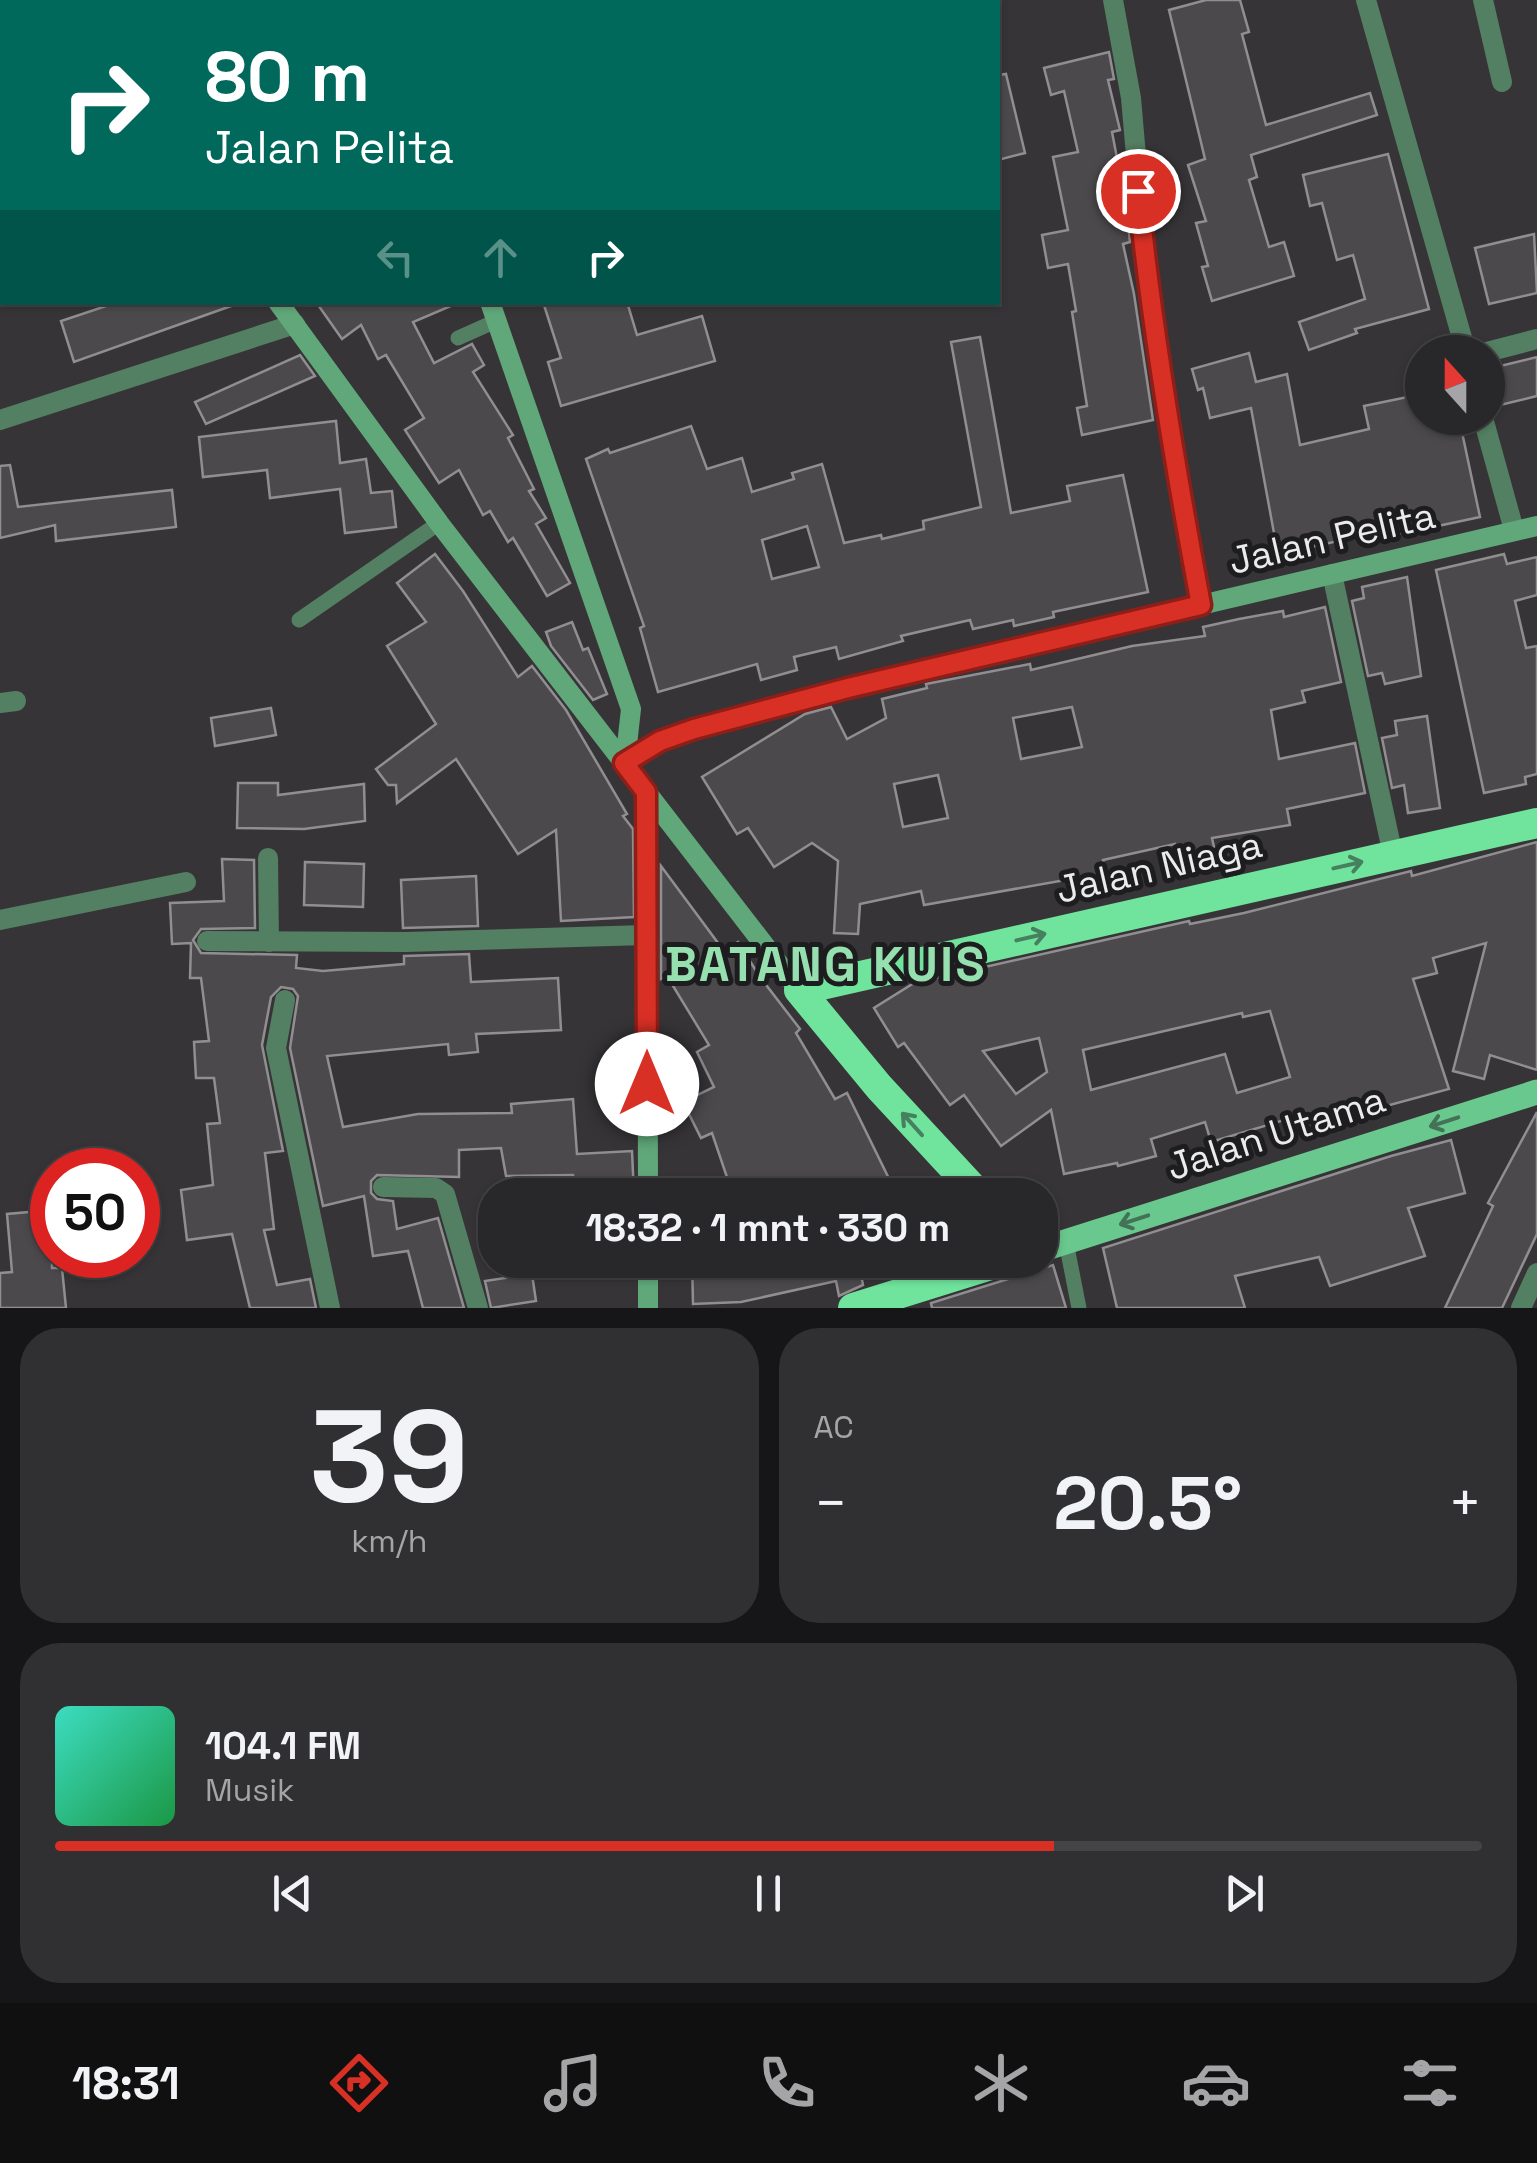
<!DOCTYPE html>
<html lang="id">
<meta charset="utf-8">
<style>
body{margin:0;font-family:"Space Grotesk",sans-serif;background:#302f31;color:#f1f3f6;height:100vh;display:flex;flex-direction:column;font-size:38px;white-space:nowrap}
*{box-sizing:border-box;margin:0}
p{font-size:32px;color:#a5a5a8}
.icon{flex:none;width:55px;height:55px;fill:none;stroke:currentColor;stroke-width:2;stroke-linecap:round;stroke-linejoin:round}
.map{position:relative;height:1308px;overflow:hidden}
.side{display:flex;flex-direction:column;gap:20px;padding:20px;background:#161517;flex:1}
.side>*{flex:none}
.guide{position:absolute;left:0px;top:0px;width:1000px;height:305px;box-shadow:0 2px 8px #0004,0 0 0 2px #444446;background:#00695c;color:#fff;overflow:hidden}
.needle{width:65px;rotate:339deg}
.controls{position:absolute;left:1405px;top:335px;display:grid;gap:20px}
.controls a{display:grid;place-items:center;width:100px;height:100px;border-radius:50%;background:#282729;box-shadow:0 2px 8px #0004,0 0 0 2px #444446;font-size:50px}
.speed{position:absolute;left:30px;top:1148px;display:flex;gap:20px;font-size:50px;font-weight:700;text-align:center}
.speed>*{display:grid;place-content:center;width:130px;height:130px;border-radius:50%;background:#282729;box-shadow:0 2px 8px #0004,0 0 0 2px #444446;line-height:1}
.speed .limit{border:15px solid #d22;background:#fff;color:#111}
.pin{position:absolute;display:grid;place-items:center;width:85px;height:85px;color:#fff;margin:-42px;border:5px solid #fff;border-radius:50%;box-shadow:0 2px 10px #0007}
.me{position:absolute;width:110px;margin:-55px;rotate:0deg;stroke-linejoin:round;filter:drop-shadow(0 0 8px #0008)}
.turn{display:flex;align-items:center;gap:35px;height:210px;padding:0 40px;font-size:45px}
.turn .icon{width:130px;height:130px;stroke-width:2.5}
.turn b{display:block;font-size:70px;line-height:85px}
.lanes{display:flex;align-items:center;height:95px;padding:0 40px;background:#0003;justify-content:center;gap:50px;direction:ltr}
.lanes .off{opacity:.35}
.big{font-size:75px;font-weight:600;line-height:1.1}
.side .tile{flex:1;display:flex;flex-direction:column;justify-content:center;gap:15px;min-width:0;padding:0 35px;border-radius:40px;background:#302f31}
.side .dial{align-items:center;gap:0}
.dial b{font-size:130px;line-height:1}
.song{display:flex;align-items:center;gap:30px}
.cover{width:120px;height:120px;border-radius:15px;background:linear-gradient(135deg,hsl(170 70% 55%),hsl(140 70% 35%))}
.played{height:10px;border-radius:5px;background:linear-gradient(90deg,#d93025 70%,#444446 70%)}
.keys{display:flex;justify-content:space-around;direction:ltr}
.heat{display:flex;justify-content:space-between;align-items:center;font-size:55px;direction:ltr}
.side .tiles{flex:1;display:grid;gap:20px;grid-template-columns:1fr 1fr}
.tile:last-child{grid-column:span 2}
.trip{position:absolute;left:478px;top:1178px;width:580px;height:100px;border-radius:40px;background:#282729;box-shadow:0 2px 8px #0004,0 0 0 2px #444446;font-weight:600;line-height:100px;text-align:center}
.tabs{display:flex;height:160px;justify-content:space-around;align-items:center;background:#101010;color:#a5a5a8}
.tabs .icon{width:70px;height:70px}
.tabs .active{color:#d93025}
.tabs b{font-size:45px;color:#f1f3f6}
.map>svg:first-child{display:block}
.building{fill:#4b494c;stroke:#908e91;stroke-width:2.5;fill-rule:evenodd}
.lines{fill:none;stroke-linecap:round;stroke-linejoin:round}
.lane{stroke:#537f62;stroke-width:15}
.street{stroke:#537f62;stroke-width:20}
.secondary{stroke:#60a87a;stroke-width:20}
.primary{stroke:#69c88d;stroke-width:25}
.highway{stroke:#70e49d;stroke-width:30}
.oneway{stroke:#46805e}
.oneway2{stroke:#437256}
.route-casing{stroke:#8d1f18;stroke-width:25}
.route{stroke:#d93025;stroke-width:18}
.labels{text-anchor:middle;stroke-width:10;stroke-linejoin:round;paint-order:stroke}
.street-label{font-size:38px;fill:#ebeaec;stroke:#1d1c1e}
.district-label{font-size:48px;font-weight:bold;letter-spacing:2.5px;fill:#96dfae;stroke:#1d1c1e}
</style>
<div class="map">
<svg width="1537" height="1308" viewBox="0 0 1537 1308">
<rect width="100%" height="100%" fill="#363437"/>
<!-- building -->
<g class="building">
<path d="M1206,0h34l9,32 -7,2 24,91 104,-32 7,22 -126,40 6,22 -8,3 20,67 15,-5 10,34 -82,25 -10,-34 6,-1 -12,-43 10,-2 -18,-56 17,-6 -36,-149z"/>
<path d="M1109,52l5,27 -6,1 12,50 -8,2 14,73 4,37 -7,2 11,50 19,126 -71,15 -5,-27 10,-2 -15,-94 4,-1 -8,-47 -20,4 -6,-33 26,-5 -15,-73 25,-5 -14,-61 -13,4 -7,-27z"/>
<path d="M1006,74l19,79 -27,7v-85z"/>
<path d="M1388,154l41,155 -74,20 2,4 -48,17 -10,-28 66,-23 -12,-44 -16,5 -15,-57 -12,3 -7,-31z"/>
<path d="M1534,234l3,59 -48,11 -14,-56z"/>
<path d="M118,302h113v4l-157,56 -13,-41z"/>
<path d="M316,302h144l-47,20 21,41 38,-19 12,21 -11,7 40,63 -5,3 26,51 -5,2 17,27 -10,6 34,59 -23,13 -34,-58 -5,4 -18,-31 -7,4 -24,-45 -20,13 -34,-53 19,-12 -38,-63 -8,4 -17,-34 -19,14z"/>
<path d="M543,302h84l10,33 65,-19 13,45 -154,45 -13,-44 13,-4z"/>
<path d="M980,337l31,176 59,-12 -3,-15 56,-11 25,117 -95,20 1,5 -40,9 -1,-6 -40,9 -3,-9 -69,16 2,5 -64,18 -3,-12 -42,10 3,13 -36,10 -4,-16 -99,28 -18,-64 4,-2 -58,-167 22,-10 2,4 81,-27 16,43 35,-11 10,34 42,-13 -2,-6 30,-9 22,79 37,-8 1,4 42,-10 -1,-8 58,-14 -30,-165zM807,526l12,41 -47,12 -10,-39z"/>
<path d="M1249,353l7,29 31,-8 13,71 69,-16 -5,-23 58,-12v24h37l21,99 -89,19 -2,-7 -111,26 -27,-147 -41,10 -7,-30 -5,2 -6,-21z"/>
<path d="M300,355l15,21 -109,48 -11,-22z"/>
<path d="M1537,357v39l-41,10 -8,-37z"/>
<path d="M336,421l4,42 26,-4 5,34 21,-2 4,36 -51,6 -5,-44 -70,9 -3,-28 -64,7 -4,-40z"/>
<path d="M10,465l8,42 154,-17 4,37 -120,14 -1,-16 -55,13v-72z"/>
<path d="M435,554l28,37 55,86 14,-11 34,44 61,104 -4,2 10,13 1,88 -73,4 -5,-91 -38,24 -62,-95 -59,44 -1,-18h-8l-12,-16 60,-45 -49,-78 39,-24 -29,-39z"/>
<path d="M1504,554l3,10 30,-7v38l-22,6 11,47 11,-2v128l-12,3 1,7 -42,9 -48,-223z"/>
<path d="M1407,577l14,99 -36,8 -3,-11 -14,3 -16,-75 12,-3 -2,-11z"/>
<path d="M1325,607l16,75 -39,9 3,11 -34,8 8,49 76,-16 10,50 -78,16 3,16 -78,13 2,9 -37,8 -2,-11 -72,16 2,13 -181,32 -3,-14 -61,13 -2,30 -24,-1 4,-72 -26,-18 -38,24 -26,-39 -11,6 -35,-57 103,-63 26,-7 16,32 39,-21 -4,-19 45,-11 -1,-4 104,-20 1,6 101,-24 73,-10 -2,-9 36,-8 44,-8 1,6zM1072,707l10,40 -61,12 -8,-41zM938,775l10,43 -45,9 -9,-43z"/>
<path d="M572,622l11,28 5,-2 19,46 -14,6 -42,-54 -5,-14z"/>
<path d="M271,708l5,27 -61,11 -4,-28z"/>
<path d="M1427,716l13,92 -32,5 -4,-28 -12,3 -10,-50 15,-3 -2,-14z"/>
<path d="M238,783h40v12l86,-11 1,37 -61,8 -67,-1z"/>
<path d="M1537,842v228l-47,-15 -6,24 -31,-8 33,-128 -53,15 4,15 -24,6 36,110 -144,39 -4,-13 -90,27 -6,-20 -54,17 5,17 -38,10 -1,-3 -53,11 -13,-64 -50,36 -37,-51 -14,10 -46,-62 -6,4 -24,-39 40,-25 275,-62 1,3 54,-11 167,-42 1,5zM1270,1011l20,66 -53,16 -12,-39 -134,36 -8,-40 159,-37 1,4zM1039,1038l8,34 -31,22 -33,-43z"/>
<path d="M222,859l32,1 1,68 -54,1 -8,11 8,13 96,2 -1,13 27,3 81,-7v-8l65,-2 2,28 87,-4 3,52 -85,4 2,18 -29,3 -1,-11 -121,12 16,71 75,-13 94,-1 -1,-9 62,-5 4,55 55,-3 2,44h-58l-3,-20 -67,1 -5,-28 -42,2v27l-82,-2 -6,6v12l6,6 16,2 4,28 41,-11 26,90h-41l-15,-57 -35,5 -9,-60 -41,10 -33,-158 8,-52 -5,-7 -12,-2 -10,10 -9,48 21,106 -18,2 9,76 -10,1 13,55 33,-6 6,29h-66l-18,-74 -45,6 -6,-50 32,-5 -6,-61 13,-1 -6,-45h-18l-2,-36 15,-1 -8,-63h-11l1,-35 -19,1 -2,-41 54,-2z"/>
<path d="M305,862l59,2 -1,43 -59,-2z"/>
<path d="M661,866l63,85 14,-9 22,35 40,52 -4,4 39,66 12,-6 50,102h-164l-21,-62 -11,5 -18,-36 31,-15 -17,-35 12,-7 -42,-69 -6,3z"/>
<path d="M476,876l2,50 -75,2 -2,-48z"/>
<path d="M1537,1112v122l-35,74h-57l48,-102 -5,-3z"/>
<path d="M1451,1140l14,53 -57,15 17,48 -95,30 -11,-29 -84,19 10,32h-128l-14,-60 288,-92z"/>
<path d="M52,1210v58h10l4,40h-66v-35l12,-1 -5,-58z"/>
<path d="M692,1260h193l1,7 -25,7 2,11 -24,11 -3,-15 -95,21 -48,2z"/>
<path d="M1053,1265l13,43h-134l-1,-5z"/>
<path d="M532,1274l4,27 -45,7 -6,-27z"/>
</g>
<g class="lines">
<!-- lane -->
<g class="lane">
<path d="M501,0l1,2"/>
<path d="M458,338l38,-17"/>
<path d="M299,620l140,-97"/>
<path d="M1066,1242l13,66"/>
</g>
<!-- street -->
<g class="street">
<path d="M1113,0l18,98 17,196 21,139 32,172"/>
<path d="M1366,0l100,352"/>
<path d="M1483,0l19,82"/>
<path d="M0,236l2,-1"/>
<path d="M1487,352l50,-13"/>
<path d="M1483,418l31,112"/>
<path d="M0,420l295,-96"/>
<path d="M1332,574l61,281"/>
<path d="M0,703l16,-2"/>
<path d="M268,858l1,84"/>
<path d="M0,920l186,-38"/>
<path d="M207,941l199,1 240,-7"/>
<path d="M285,1000l-9,48 54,260"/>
<path d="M383,1187l53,1 9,6 33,114"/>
<path d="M1521,1308l16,-35"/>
</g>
<!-- secondary -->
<g class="secondary">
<path d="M39,0l2,2"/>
<path d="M415,0l1,2"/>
<path d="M278,302l161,221 360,467"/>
<path d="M490,302l141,407 -6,54"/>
<path d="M625,763l49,-28 174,-47 689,-162"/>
<path d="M647,792l1,403"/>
<path d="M648,1260v48"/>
</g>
<!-- primary -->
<path class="primary" d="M1040,1250l497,-158"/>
<!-- highway -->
<g class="highway">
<path d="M979,1195l-100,-108 -80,-97 738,-167"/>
<path d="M853,1308l154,-48"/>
</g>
</g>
<!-- one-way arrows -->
<defs><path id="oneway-shaft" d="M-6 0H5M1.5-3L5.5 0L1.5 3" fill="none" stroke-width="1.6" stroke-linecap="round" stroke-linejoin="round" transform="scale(2.5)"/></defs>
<g class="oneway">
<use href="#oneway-shaft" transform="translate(1348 865) rotate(-13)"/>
<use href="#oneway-shaft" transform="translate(1031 937) rotate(-13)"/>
<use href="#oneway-shaft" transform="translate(912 1124) rotate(-132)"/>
</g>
<g class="oneway2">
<use href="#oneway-shaft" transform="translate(1444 1122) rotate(162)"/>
<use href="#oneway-shaft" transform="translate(1134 1220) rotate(162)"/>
</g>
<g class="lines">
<!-- route casing -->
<g class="route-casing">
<path id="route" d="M647,1084l-1,-292 -22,-29 36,-22 34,-12 154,-41 353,-83c-26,-138 -49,-274 -63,-414"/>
</g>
<!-- route -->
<use href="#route" class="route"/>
</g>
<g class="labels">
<!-- street labels -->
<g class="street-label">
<text transform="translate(1332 538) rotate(-13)" y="13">Jalan Pelita</text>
<text transform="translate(1159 867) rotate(-13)" y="13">Jalan Niaga</text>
<text transform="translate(1276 1133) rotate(-18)" y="13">Jalan Utama</text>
</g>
<!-- district labels -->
<g class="district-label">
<text x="826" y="981">BATANG KUIS</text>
</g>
</g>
</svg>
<div class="controls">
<a><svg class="needle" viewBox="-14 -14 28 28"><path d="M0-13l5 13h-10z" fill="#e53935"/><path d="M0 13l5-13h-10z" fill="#a5a5a8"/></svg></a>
</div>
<div class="speed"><div class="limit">50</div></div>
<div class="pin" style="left:1138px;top:191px;background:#d93025"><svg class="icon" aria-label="arrive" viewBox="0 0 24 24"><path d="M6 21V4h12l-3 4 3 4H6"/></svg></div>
<svg class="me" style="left:647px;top:1084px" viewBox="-20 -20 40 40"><circle r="19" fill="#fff"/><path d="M0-13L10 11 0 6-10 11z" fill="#d93025"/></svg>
<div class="trip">18:32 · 1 mnt · 330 m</div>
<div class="guide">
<div class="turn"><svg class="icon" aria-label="right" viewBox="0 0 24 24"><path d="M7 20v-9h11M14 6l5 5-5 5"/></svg><div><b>80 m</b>Jalan Pelita</div></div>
<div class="lanes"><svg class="icon off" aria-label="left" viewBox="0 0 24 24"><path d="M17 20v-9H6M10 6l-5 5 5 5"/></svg><svg class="icon off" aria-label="ahead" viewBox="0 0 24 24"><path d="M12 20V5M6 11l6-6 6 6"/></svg><svg class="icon" aria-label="right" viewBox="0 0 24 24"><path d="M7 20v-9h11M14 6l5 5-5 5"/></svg></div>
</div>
</div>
<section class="side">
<div class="tiles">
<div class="tile dial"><b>39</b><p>km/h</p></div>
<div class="tile"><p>AC</p>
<div class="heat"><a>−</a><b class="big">20.5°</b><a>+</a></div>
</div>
<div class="tile">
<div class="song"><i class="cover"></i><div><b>104.1 FM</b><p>Musik</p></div></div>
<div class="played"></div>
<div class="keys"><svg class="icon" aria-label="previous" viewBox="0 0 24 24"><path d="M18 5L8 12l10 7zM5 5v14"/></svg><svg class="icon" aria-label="pause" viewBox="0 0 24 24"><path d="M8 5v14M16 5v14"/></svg><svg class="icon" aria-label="next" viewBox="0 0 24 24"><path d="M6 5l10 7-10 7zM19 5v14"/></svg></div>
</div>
</div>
</section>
<nav class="tabs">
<b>18:31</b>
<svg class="icon active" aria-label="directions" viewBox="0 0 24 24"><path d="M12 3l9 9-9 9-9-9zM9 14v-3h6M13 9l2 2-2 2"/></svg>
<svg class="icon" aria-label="music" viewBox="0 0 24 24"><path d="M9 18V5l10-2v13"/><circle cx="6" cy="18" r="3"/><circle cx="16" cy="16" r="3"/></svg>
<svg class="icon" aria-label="phone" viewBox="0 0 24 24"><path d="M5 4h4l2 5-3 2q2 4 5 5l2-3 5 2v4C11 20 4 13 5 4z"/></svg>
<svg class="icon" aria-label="climate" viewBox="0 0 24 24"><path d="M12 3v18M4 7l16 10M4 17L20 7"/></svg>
<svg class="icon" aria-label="car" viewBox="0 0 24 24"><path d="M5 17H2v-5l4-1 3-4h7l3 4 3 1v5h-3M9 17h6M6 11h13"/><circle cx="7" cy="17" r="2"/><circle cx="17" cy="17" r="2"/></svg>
<svg class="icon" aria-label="filters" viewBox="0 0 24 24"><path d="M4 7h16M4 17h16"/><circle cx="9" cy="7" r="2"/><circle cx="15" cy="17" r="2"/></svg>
</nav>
